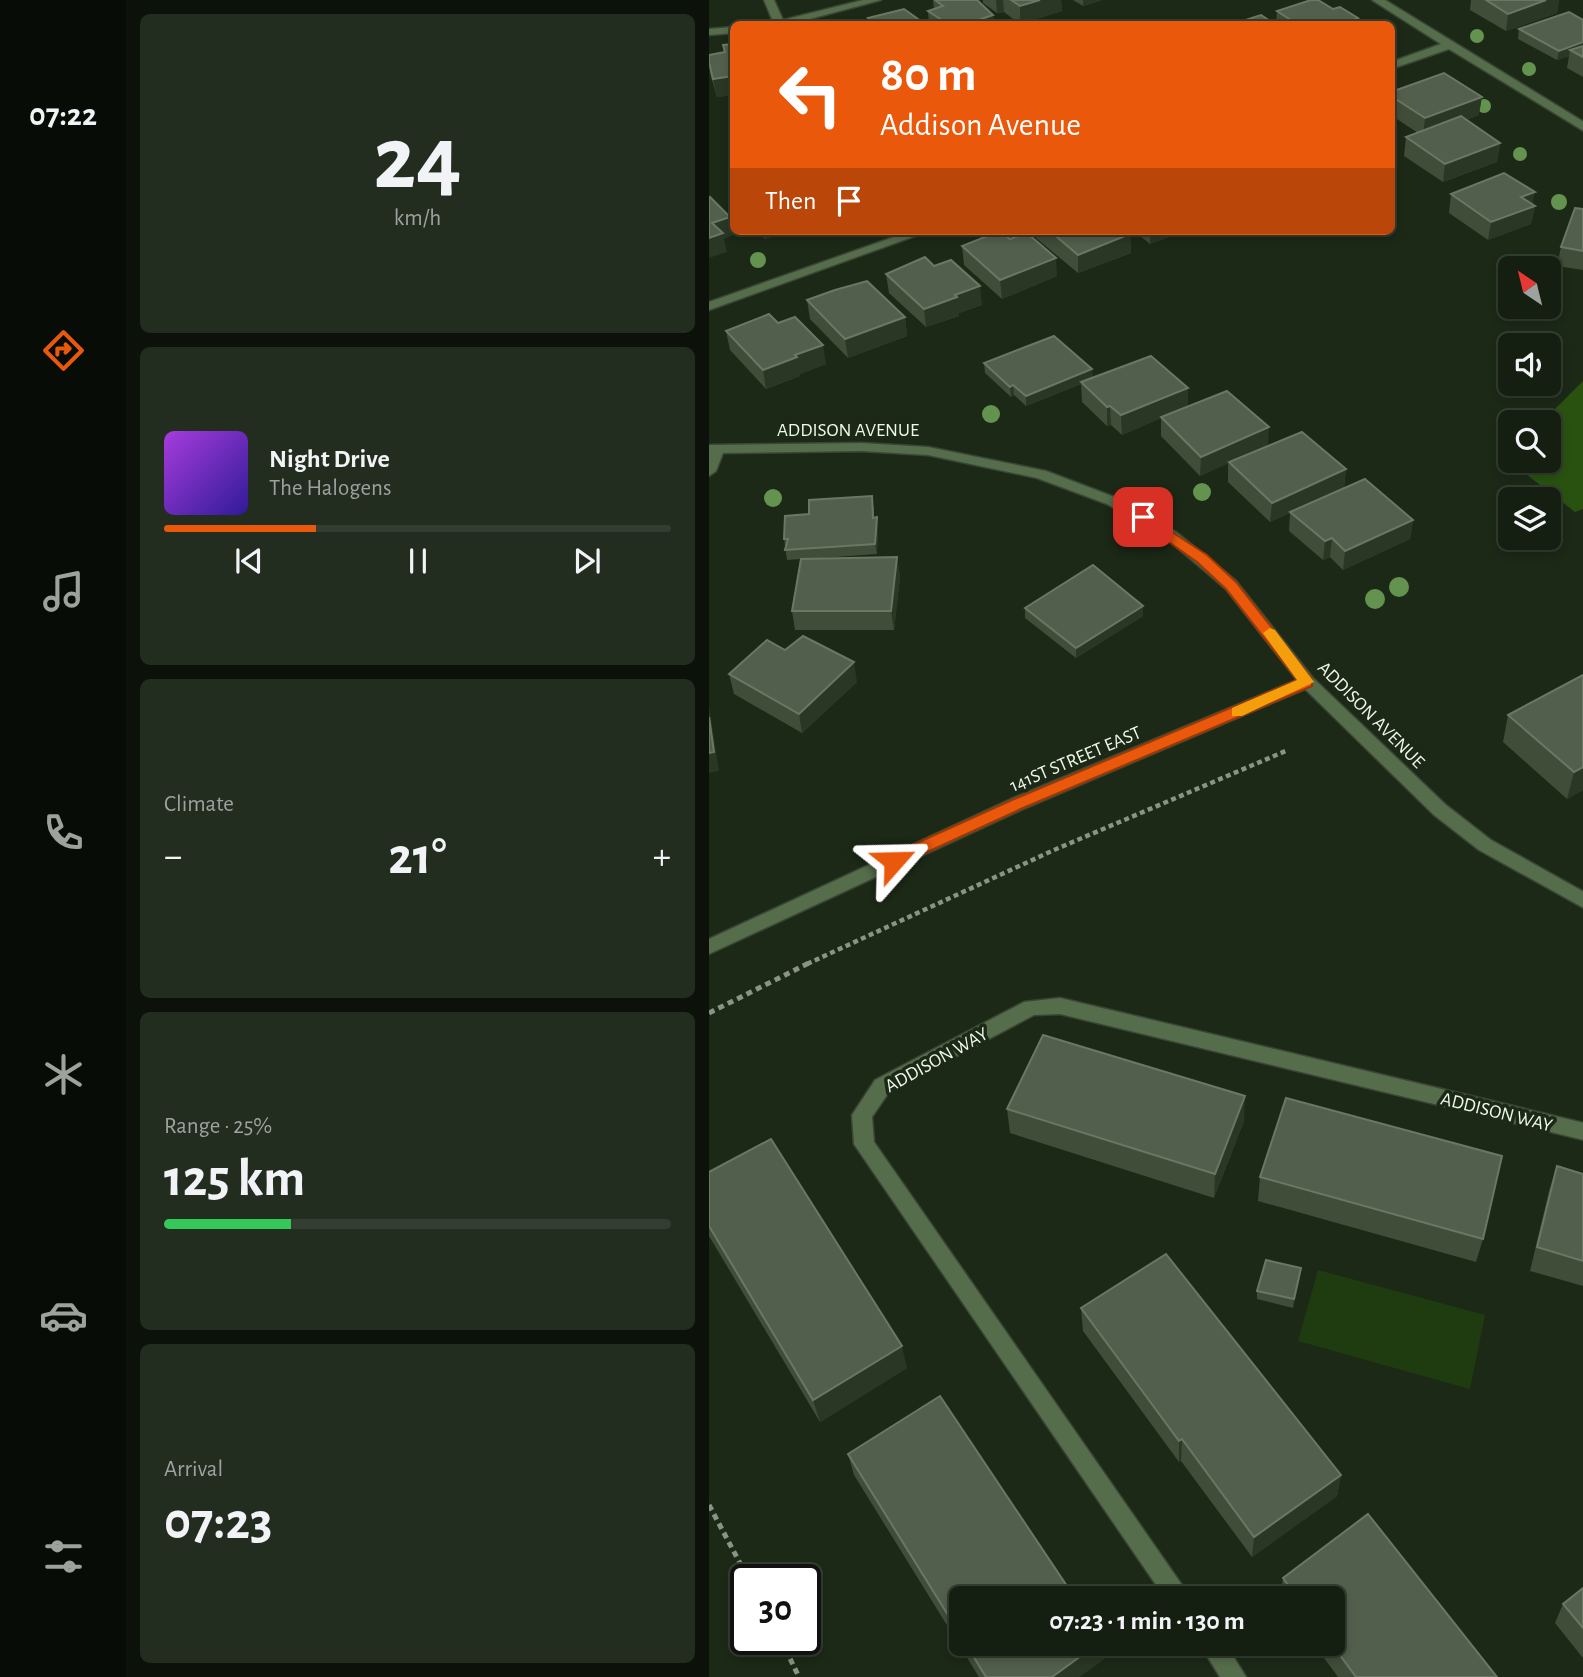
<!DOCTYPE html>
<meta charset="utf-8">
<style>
body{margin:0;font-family:"Alegreya Sans",sans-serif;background:#222c1f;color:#f1f3f6;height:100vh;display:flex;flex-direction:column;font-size:26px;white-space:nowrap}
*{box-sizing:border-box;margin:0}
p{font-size:23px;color:#9da29f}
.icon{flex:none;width:38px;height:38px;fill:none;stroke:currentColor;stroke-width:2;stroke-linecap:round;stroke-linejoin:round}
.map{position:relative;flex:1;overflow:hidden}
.details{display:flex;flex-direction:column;gap:14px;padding:14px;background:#0c1109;width:583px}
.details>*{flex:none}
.top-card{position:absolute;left:21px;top:21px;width:665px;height:214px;border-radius:10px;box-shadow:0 4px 10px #0003,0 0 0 2px #343d31;background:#ea580c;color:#fff;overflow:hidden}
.needle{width:46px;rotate:325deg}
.tools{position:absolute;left:789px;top:256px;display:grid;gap:14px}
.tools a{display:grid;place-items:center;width:63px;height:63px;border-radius:10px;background:#151f11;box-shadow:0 4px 10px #0003,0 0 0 2px #343d31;font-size:35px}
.speed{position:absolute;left:21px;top:1564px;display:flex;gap:14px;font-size:35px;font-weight:700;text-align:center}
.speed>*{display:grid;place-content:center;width:91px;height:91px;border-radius:50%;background:#151f11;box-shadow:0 4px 10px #0003,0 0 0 2px #343d31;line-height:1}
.speed .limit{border:4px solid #111;border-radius:10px;background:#fff;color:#111}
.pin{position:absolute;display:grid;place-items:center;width:60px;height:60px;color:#fff;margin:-30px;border-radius:14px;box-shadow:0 4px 10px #0006}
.me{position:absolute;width:77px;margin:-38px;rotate:65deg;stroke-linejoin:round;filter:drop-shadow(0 0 5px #0008)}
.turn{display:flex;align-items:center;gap:24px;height:147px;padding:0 35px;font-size:32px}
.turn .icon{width:91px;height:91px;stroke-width:2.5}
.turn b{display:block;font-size:49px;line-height:60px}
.then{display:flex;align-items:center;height:66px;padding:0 35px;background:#0003;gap:14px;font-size:26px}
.big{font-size:52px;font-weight:700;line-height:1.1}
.details .card{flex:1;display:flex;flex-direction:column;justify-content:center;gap:10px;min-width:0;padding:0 24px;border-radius:10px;background:#222c1f}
.details .dial{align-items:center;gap:0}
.dial b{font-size:91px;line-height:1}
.song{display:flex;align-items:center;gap:21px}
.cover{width:84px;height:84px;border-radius:10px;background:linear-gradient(135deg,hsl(280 70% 55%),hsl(250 70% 35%))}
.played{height:7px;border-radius:4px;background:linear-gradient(90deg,#ea580c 30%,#343d31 30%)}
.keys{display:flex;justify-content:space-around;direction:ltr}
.heat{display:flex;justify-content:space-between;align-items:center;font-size:38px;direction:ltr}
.charge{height:10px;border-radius:5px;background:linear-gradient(90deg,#34c759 25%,#343d31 0)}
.trip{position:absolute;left:240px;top:1586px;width:396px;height:70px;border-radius:10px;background:#151f11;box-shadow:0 4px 10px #0003,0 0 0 2px #343d31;font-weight:700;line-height:70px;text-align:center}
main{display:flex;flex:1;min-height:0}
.dock{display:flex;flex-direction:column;width:126px;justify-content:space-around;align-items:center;background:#080c07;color:#9da29f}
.dock .icon{width:49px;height:49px}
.dock .active{color:#ea580c}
.dock b{font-size:32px;color:#f1f3f6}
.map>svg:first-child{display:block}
.green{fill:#1f3c10}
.water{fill:#295211}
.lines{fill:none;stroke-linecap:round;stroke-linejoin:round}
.street-casing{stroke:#3a4635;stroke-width:3}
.path-far1{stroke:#899484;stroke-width:4.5;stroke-dasharray:5 3.5;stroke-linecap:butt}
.path{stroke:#899484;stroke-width:5;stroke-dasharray:6 4.5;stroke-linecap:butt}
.street{fill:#556d4b;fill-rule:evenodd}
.tree{fill:#64934f}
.wall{fill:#3f4d39}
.shaded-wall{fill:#293724}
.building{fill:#525f4c;stroke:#6b7765;stroke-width:2}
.route{fill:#ea580c;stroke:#983908;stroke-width:2}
.slow{fill:#f59e0b}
.labels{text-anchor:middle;stroke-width:7;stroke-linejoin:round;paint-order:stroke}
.street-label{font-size:19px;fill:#eff8eb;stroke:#1c2917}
</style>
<main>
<nav class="dock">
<b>07:22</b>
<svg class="icon active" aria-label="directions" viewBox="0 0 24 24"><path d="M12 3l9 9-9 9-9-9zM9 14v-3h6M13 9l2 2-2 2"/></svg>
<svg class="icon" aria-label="music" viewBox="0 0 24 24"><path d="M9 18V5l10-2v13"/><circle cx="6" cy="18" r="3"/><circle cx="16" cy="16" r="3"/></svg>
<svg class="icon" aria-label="phone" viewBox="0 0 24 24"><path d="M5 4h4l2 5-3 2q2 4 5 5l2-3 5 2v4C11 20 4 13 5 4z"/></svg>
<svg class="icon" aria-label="climate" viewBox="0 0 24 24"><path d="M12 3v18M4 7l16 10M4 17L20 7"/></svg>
<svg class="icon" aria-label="car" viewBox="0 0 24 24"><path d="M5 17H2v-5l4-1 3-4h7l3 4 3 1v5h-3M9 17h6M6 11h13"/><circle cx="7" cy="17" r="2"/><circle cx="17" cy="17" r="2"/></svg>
<svg class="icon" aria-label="filters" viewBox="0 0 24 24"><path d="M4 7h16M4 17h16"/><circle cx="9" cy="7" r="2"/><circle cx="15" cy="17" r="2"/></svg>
</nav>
<section class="details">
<div class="card dial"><b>24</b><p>km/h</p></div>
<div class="card">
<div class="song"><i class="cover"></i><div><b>Night Drive</b><p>The Halogens</p></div></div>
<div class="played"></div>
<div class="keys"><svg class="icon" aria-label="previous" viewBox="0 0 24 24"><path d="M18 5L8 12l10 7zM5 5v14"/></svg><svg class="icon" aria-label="pause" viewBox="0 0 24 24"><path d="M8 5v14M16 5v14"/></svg><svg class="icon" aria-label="next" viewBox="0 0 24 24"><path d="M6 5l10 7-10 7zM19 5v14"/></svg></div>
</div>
<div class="card"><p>Climate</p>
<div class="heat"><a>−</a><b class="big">21°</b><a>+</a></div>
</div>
<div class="card"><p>Range · 25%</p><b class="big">125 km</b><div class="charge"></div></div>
<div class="card"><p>Arrival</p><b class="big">07:23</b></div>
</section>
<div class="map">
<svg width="875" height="1677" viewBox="0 0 875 1677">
<rect width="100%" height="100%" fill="#1c2917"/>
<!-- green -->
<path class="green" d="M609,1270l167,45 -15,74 -172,-48z"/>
<!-- water -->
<path class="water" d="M874,381v128l-8,3 -71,-55 6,-6 1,9h38v-38h-7z"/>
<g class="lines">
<!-- street casing -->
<g class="street-casing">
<g id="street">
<path d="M55,0h10l9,20 80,-20h18l-90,24h-17z"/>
<path d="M663,0h13l199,122v9l-135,-82 -58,20v-7l50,-18z"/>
<path d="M24,27v6l-24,2v-6z"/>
<path d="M202,231h18l-220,79v-8z"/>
<path d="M152,443l67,4 118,24 71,27 59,34 60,49 77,97 133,127 45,35 93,52v16l-105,-58 -45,-35 -129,-126 -282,120 -314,145v-15l302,-140 286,-119 -71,-91 -60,-51 -59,-34 -70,-26 -109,-23 -67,-4 -138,2 -7,18 -7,5v-31z"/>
<path d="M351,998l524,125v17l-524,-126 -26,1 -145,77 -17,25 2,25 317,456h-26l-311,-454 -2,-29 23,-35 149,-78z"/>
<path d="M490,1643h26l21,34h-26z"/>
</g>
</g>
<!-- path-far1 -->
<path class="path-far1" d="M98,964l247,-114 234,-100"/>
<!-- path -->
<g class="path">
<path d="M0,1013l102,-51"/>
<path d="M0,1505l40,75"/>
<path d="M72,1640l18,37"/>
</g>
<!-- street -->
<use href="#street" class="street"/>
</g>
<!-- trees -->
<g class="tree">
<circle cx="768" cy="36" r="7"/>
<circle cx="820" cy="69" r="7"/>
<circle cx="775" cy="106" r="7"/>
<circle cx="811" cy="154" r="7"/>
<circle cx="850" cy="202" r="8"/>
<circle cx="49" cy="260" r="8"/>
<circle cx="282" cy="414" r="9"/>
<circle cx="493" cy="492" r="9"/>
<circle cx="64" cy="498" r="9"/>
<circle cx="690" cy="587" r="10"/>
<circle cx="666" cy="599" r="10"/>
</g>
<!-- wall -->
<g class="wall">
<path d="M224,0h44l16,15 1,9h-65l-1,-13 6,-2z"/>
<path d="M274,0h78l1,11 -42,13 -16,-12 -7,1 -14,-10z"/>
<path d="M364,0h29l-19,6z"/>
<path d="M762,0h88l-2,13 -51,18 -36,-21z"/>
<path d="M624,9l25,9 -1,6h-81l1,-13z"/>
<path d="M159,18l57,6h-56z"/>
<path d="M874,20v57l-16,-9 2,-12 -12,4 -39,-21 1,-10z"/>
<path d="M24,44v51l-16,2 -7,-24 -1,-18 15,-2 -1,-8z"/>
<path d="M682,92l88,23 -13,5 34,23 -3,19 -54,20 -39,-26 2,-19 12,-4 -27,-18z"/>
<path d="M24,187v20l-3,-19z"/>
<path d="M742,194l82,10 2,2 -4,18 -43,16 -39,-27z"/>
<path d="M874,209v61l-26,-4 4,-19z"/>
<path d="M49,231h30l-23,8z"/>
<path d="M327,231h90l4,3 1,19 -53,20 -42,-35z"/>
<path d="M425,231h50l-34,13z"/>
<path d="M253,246l95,30 -55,23 -38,-34z"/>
<path d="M225,266l48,39 -23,8v3l-33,11 -37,-34 -3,-19z"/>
<path d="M98,300l98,17 2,19 -59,22 -38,-39z"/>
<path d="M69,323l48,41 -26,10v2l-34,13 -36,-39 -4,-19z"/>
<path d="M275,363l108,15 96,29 80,39 78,23 -2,19 69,32 -3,19 -67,31 -13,-13 -7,3 -34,-29 1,-18 -20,9 -42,-40v-19l-28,13 -39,-40v-18l-39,17 -11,-10 -4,1 -25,-24 -1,-18 -55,22 -12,-11 -3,2 -26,-24z"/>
<path d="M165,506v12l3,-1 1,11 -1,26 -69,5 89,-2 3,20 -6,53h-99l-3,-19 9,-52 -14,1 -3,-21 25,-25z"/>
<path d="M434,606v10l-67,42 -51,-40v-10z"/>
<path d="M76,650l72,32 -55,51 -68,-39 -5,-20z"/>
<path d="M874,675v115l-16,9 -64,-57 5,-27z"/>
<path d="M298,1109l237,12 -30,77 -204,-65z"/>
<path d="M848,1166l26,8v112l-53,-15 19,-80z"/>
<path d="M0,1172l198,196 -87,54 -111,-186z"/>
<path d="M551,1177l223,62 -7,23 -218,-61z"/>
<path d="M591,1277l-7,31 -36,-9v-8z"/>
<path d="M372,1308l260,167 -4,21 -85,61 -71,-96 -2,1 -96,-131z"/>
<path d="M139,1454l113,144v45h142l1,16 -25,18h-100l-125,-202z"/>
<path d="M659,1514l129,163h-159l-25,-34h19v-45h-52l3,-20z"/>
<path d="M874,1588v70l-28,-35 8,-19z"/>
</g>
<!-- shaded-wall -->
<g class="shaded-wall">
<path d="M287,0h7l1,12 -7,1z"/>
<path d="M331,0h21l1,11 -42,13v-18z"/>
<path d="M374,0h19l-19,6z"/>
<path d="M837,0h13l-2,13 -51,18 2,-17z"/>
<path d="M284,15l1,9h-19v-3z"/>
<path d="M649,18l-1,6h-14z"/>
<path d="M874,42v9l-13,-1 -1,6 -12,4 2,-9z"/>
<path d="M24,76v19l-16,2 -4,-18z"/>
<path d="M773,97l-3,18 -56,21 2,-18z"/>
<path d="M791,143l-3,19 -54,20 2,-18z"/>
<path d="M826,192l-3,14h3l-4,18 -43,16 3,-18 30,-25z"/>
<path d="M21,217l3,18 -9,4 3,13 -18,6v-20l3,-15z"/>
<path d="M55,231h24l-23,8z"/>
<path d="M441,231h34l-34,13z"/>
<path d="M421,234l1,19 -53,20v-18z"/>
<path d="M347,258l1,18 -55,23 -2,-19z"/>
<path d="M271,286l2,19 -23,8v3l-33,11 -2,-18 31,-14z"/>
<path d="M196,317l2,19 -59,22 -3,-19z"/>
<path d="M114,345l3,19 -26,10v2l-34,13 -3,-19 32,-15z"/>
<path d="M383,369l1,10 -67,27v-10z"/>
<path d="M304,385l1,10 -3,2 -1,-10z"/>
<path d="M479,388v19l-66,28 -1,-20z"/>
<path d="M401,406l1,19 -4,1v-19z"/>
<path d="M560,427l-1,19 -68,30 1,-19z"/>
<path d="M637,469l-2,19 -74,34 2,-19z"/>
<path d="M168,517l1,11 -1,26 -2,-10z"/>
<path d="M704,520l-3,19 -67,31 2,-19z"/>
<path d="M623,538l-2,19 -7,3 2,-19z"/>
<path d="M188,557l3,20 -6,53 -3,-19z"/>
<path d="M434,606v10l-67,42v-10z"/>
<path d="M145,662l3,20 -55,51 -3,-19z"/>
<path d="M0,705l10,66 -10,2z"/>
<path d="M874,767v23l-16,9 7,-27z"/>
<path d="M536,1096l-1,25 -30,77 1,-24z"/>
<path d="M592,1268l-1,9 -7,31 1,-9z"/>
<path d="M193,1346l5,22 -87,54 -7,-22z"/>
<path d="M473,1439l-1,22 -2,1v-21z"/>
<path d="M632,1475l-4,21 -85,61 2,-20z"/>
<path d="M390,1643h4l1,16 -25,18h-27z"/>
</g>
<!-- building -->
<g class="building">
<path d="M226,0h42l16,15 -18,6 4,3h-31l-20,-13 15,-5z"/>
<path d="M302,0h29l-20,6z"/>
<path d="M602,0h7l15,9 7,-2 18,11 -15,6h-23l-4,-2 -8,2h-11l-20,-13z"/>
<path d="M777,0h60l-38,14z"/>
<path d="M195,9l21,15h-50l-7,-6z"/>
<path d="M860,12l14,8v22l-24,9 -40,-22z"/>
<path d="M552,15l14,9h-42z"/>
<path d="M24,44v32l-20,3 -4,-17v-7l16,-3 -2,-7z"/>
<path d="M874,46v11l-13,-7z"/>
<path d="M735,73l38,24 -57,21 -34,-22v-4z"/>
<path d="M752,116l39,27 -55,21 -39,-27z"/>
<path d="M795,173l31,19 -14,5 14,9 -44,16 -40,-28z"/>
<path d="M1,197l20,20 -18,6 11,10 -14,5v-40z"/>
<path d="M866,208l8,1v42l-22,-4z"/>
<path d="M291,231l10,8 17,-6 29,25 -56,22 -38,-34z"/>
<path d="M341,231h76l4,3 -52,21z"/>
<path d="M216,257l9,9 17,-6 29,26 -25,9 2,2 -33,12 -38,-35z"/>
<path d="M158,281l38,36 -60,22 -38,-39 28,-10z"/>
<path d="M60,314l9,9 17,-6 28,28 -28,10 2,2 -34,13 -37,-39z"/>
<path d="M345,336l38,33 -66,27 -13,-11 -3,2 -26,-24z"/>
<path d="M442,356l37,32 -67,27 -11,-9 -3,1 -26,-25z"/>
<path d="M518,391l42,36 -68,30 -40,-40z"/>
<path d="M593,432l44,37 -74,34 -43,-41z"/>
<path d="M656,479l48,41 -68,31 -13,-13 -7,3 -35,-29z"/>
<path d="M163,496l1,22 4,-1 -2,27 -90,6 3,-11h-4l1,-23 24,-2v-14z"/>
<path d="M188,557l-6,54h-99l9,-52z"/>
<path d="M384,565l50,41 -67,42 -51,-40z"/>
<path d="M94,636l51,26 -55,52 -70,-40 38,-34 18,10z"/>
<path d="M874,675v92l-9,5 -66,-57z"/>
<path d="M0,717l5,35 -5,1z"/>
<path d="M334,1035l202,61 -30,78 -208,-65z"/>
<path d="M577,1098l216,58 -19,83 -223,-62z"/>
<path d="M62,1139l131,207 -89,54 -104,-174v-54z"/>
<path d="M848,1166l26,8v87l-46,-14z"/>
<path d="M457,1254l175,221 -87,62 -72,-98 -3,2 -98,-133z"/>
<path d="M557,1260l35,8 -7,31 -37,-8z"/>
<path d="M231,1396l135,202h-114v38l-113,-182z"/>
<path d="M659,1514l129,163h-141l-25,-34h1v-45h-35l-14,-20z"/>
<path d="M874,1588v40l-20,-24z"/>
<path d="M256,1643h134l-47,34h-66z"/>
</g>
<!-- route -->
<path class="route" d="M434,513l64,42 29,27 76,97v7l-289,122 -124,57h-11v-9l124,-56 285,-120 -71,-91 -29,-27 -59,-42 -2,-3z"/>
<!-- slow -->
<path class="slow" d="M561,628l5,2 39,52 -72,34h-10v-8l65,-28 -34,-47z"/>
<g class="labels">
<!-- street labels -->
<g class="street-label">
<text x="139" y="436">ADDISON AVENUE</text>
<text transform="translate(663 714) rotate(45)" y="7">ADDISON AVENUE</text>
<text transform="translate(366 758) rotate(-23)" y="7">141ST STREET EAST</text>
<text transform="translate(227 1059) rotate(-29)" y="7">ADDISON WAY</text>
<text transform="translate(788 1111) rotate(14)" y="7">ADDISON WAY</text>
</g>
</g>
</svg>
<div class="tools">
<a><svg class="needle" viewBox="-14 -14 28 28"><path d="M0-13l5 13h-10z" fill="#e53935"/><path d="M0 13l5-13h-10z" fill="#9da29f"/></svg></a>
<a><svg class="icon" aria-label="sound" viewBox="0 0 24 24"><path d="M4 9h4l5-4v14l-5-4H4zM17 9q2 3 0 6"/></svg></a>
<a><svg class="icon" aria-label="search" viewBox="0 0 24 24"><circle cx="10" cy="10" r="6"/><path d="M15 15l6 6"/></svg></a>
<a><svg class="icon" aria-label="layers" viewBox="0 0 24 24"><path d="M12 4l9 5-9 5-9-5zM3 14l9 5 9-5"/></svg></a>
</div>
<div class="speed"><div class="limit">30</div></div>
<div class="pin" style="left:434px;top:517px;background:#d93025"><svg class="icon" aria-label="arrive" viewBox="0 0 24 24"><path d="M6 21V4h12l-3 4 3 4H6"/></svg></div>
<svg class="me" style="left:185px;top:861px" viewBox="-20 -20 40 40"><path d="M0-17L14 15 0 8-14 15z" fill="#ea580c" stroke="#fff" stroke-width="4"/></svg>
<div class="trip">07:23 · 1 min · 130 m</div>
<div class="top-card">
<div class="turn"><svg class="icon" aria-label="left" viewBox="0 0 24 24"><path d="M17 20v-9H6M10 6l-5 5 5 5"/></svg><div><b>80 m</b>Addison Avenue</div></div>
<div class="then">Then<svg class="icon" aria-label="arrive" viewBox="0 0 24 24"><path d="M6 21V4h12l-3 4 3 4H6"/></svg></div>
</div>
</div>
</main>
